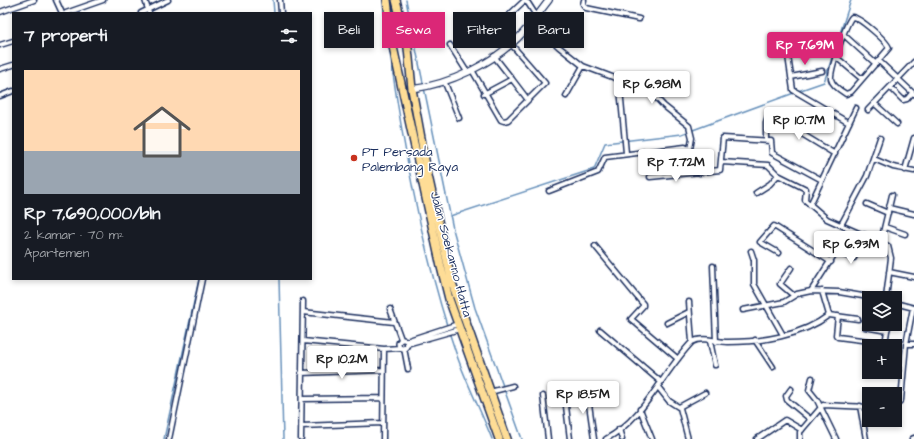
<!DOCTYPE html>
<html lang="id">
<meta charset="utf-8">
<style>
body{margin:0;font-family:"Architects Daughter",sans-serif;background:#242831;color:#f1f3f6;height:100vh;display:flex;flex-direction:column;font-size:15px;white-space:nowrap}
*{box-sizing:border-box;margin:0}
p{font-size:13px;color:#9ea1a6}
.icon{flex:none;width:22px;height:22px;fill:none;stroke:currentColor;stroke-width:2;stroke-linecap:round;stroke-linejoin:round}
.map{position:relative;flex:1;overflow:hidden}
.sheet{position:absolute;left:12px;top:12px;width:300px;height:268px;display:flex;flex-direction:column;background:#171b24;border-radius:0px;box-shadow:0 2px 6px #0003}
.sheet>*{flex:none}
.top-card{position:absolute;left:324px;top:12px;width:380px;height:36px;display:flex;gap:8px}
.fabs{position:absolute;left:862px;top:291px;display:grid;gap:8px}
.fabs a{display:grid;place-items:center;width:40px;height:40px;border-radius:0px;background:#171b24;box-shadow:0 2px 6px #0003;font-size:20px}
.price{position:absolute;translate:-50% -34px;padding:0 9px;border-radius:4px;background:#fff;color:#222;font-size:13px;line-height:26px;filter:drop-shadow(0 1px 2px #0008)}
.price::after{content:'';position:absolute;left:50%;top:24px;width:12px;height:9px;margin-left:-6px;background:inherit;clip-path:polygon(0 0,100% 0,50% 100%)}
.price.selected{background:#db2777;color:#fff}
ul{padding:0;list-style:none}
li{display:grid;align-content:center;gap:8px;height:212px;padding:0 12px}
li span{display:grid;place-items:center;height:124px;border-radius:0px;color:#555}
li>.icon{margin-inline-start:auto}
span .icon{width:72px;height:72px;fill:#fffc;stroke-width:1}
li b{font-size:17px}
h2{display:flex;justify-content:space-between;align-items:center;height:48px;padding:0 12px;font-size:17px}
.tag{padding:0 14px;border-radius:0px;background:#171b24;box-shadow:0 2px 6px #0003;font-size:14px;line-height:36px}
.tag.selected{background:#db2777;color:#fff}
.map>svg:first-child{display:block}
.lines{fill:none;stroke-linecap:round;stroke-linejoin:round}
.stream{stroke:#6791bb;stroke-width:1.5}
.street-casing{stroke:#1b2f5e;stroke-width:7}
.secondary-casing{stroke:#1b2f5e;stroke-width:8}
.highway-casing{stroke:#1b2f5e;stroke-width:10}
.street{stroke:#fff;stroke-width:4}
.secondary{stroke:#fff;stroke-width:5.5}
.highway{stroke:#fedd96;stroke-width:7}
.poi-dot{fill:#c8321e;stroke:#fff;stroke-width:1.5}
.labels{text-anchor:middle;stroke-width:3;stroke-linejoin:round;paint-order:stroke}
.poi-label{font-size:13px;fill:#1b2f5e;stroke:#fff;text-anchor:start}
.street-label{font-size:13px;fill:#1b2f5e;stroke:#fff}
</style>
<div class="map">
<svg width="914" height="439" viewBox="0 0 914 439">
<rect width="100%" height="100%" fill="#fff"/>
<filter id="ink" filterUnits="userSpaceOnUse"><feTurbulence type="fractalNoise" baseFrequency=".025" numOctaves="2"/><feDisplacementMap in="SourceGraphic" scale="8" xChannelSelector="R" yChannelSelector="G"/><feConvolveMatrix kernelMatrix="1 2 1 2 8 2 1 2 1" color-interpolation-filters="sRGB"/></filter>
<g filter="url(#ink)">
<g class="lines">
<!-- stream -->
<path class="stream" d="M273 0 274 13
M383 0 385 10
M406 0 453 229 475 308 522 439
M389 46C403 148 423 258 457 356 467 384 481 411 492 439
M798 91 824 82 851 0
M450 216 594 169 605 143 682 134 794 93
M279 279 283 439
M164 439 199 279"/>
<!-- street casing -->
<g class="street-casing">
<path id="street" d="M56 0 62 13
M145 0 149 13
M280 0 281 13
M584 0 583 4 586 8 639 19
M0 12 34 0
M66 13 103 0
M141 13 168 0
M852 17C859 17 887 41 889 48L851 92 846 94C841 91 832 85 831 79 830 70 846 23 852 17Z
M533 22 559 47 583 66 615 78 639 83 647 88 664 106 689 126 692 138 690 149
M492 31 524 1 528 3 537 17
M844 35 876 64
M0 45 13 41
M450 45 467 72
M788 56 793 90 849 123
M836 57 862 79
M879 61 914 94
M0 69 13 65
M472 70 501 120 504 121 508 120 545 83 511 44
M791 77 822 71
M619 78 626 153
M512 79 528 100
M445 83 459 118
M890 87 903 100 907 99 912 93
M484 94 512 79 494 56
M0 96 13 91
M566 96 583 66
M874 103 897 124
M868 110 914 62
M766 140V123L769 114 835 154
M874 159 893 167 914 171
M722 162 768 165 778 175 806 189 805 200 827 219 888 246 891 258 886 298
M905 170 914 138
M650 177 720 170 723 138 771 141 772 153 822 180
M549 191 598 172 605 157 685 147C695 151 697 163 700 173
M756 193 770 184 778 175
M867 204 888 213
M810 205 856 108
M889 208 914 214
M841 225 867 176 880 138
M885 227 905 234
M881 241 892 195
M595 246 643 304V306L631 319 678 359
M751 251 754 260V284L783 335
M779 253 760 242 774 226 831 262
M837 253 854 258 865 235
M713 266 716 342
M791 268 780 284 793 295
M889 272 914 277
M811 291 850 230
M689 302 692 342
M895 303 914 308
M390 309 401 339
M743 310 784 302 797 294 811 291 839 292 874 298
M303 312 394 322
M829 315 858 319
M838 316 836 335 838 337 885 343
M667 323 689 312
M865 327 887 331 889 324
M600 330 661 382
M398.5 344a4.5 4.5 0 1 1 9 0a4.5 4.5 0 1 1-9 0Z
M755 340 773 367
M303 341 384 349 400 348
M406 341 458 324
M710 341 715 365
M407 344 460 329
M885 344 887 331
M906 344H914
M404 348 408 369
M301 373 383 370
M812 378 809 390 817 400 836 439
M658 387 669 401 680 408 688 439
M791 389 786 396 787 400 810 419
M587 390 594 439
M490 392 513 386
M543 396 548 439
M565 398 570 439
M302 399 383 398
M860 406 866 439
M895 406 901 400 906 344 913 308
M679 407 705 393
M640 409 652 439
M301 426 383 423
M619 429 622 439
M169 439 202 279
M301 439 303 301
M383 439 384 349
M606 439C644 419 663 372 692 342 703 336 716 342 728 342 761 342 802 336 829 315L822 291
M757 439 785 420 802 430
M800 439V432L823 405 869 407
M912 439 914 438"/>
</g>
<!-- secondary casing -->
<g class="secondary-casing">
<path id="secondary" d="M412 89C450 84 490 65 518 38 530 26 539 13 549 0"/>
</g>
<!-- highway casing -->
<g class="highway-casing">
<path id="highway" d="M387 0 392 42 441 267 449 299 499 439
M396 0 408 48 412 89 427 171 452 283 507 439"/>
</g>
<!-- street -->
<use href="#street" class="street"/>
<!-- secondary -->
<use href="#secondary" class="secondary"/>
<!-- highway -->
<use href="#highway" class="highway"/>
</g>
</g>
<!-- markers -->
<circle class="poi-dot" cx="354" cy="158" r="4"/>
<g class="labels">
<!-- poi labels -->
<g class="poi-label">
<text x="362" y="156">PT Persada<tspan x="362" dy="15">Palembang Raya</tspan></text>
</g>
<!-- street labels -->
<g class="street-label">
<text transform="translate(452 254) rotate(75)" y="5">Jalan Soekarno Hatta</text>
</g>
</g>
</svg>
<div class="fabs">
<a><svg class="icon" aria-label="layers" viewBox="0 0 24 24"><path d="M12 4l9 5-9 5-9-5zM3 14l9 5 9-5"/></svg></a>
<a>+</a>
<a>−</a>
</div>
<b class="price selected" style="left:805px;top:66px">Rp 7.69M</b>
<b class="price" style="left:652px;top:105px">Rp 6.98M</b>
<b class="price" style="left:799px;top:141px">Rp 10.7M</b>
<b class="price" style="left:676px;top:183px">Rp 7.72M</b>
<b class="price" style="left:851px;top:265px">Rp 6.93M</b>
<b class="price" style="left:342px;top:380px">Rp 10.2M</b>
<b class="price" style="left:583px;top:415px">Rp 18.5M</b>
<div class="top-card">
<a class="tag">Beli</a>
<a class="tag selected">Sewa</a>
<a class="tag">Filter</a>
<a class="tag">Baru</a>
</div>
<section class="sheet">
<h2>7 properti<svg class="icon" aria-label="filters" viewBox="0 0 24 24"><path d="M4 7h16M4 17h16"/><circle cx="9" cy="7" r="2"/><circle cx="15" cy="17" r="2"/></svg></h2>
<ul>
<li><span style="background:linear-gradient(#ffd9b3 65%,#9aa5b1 0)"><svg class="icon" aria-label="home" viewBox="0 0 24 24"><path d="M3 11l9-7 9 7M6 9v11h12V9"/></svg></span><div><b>Rp 7,690,000/bln</b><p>2 kamar · 70 m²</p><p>Apartemen</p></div></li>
</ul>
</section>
</div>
